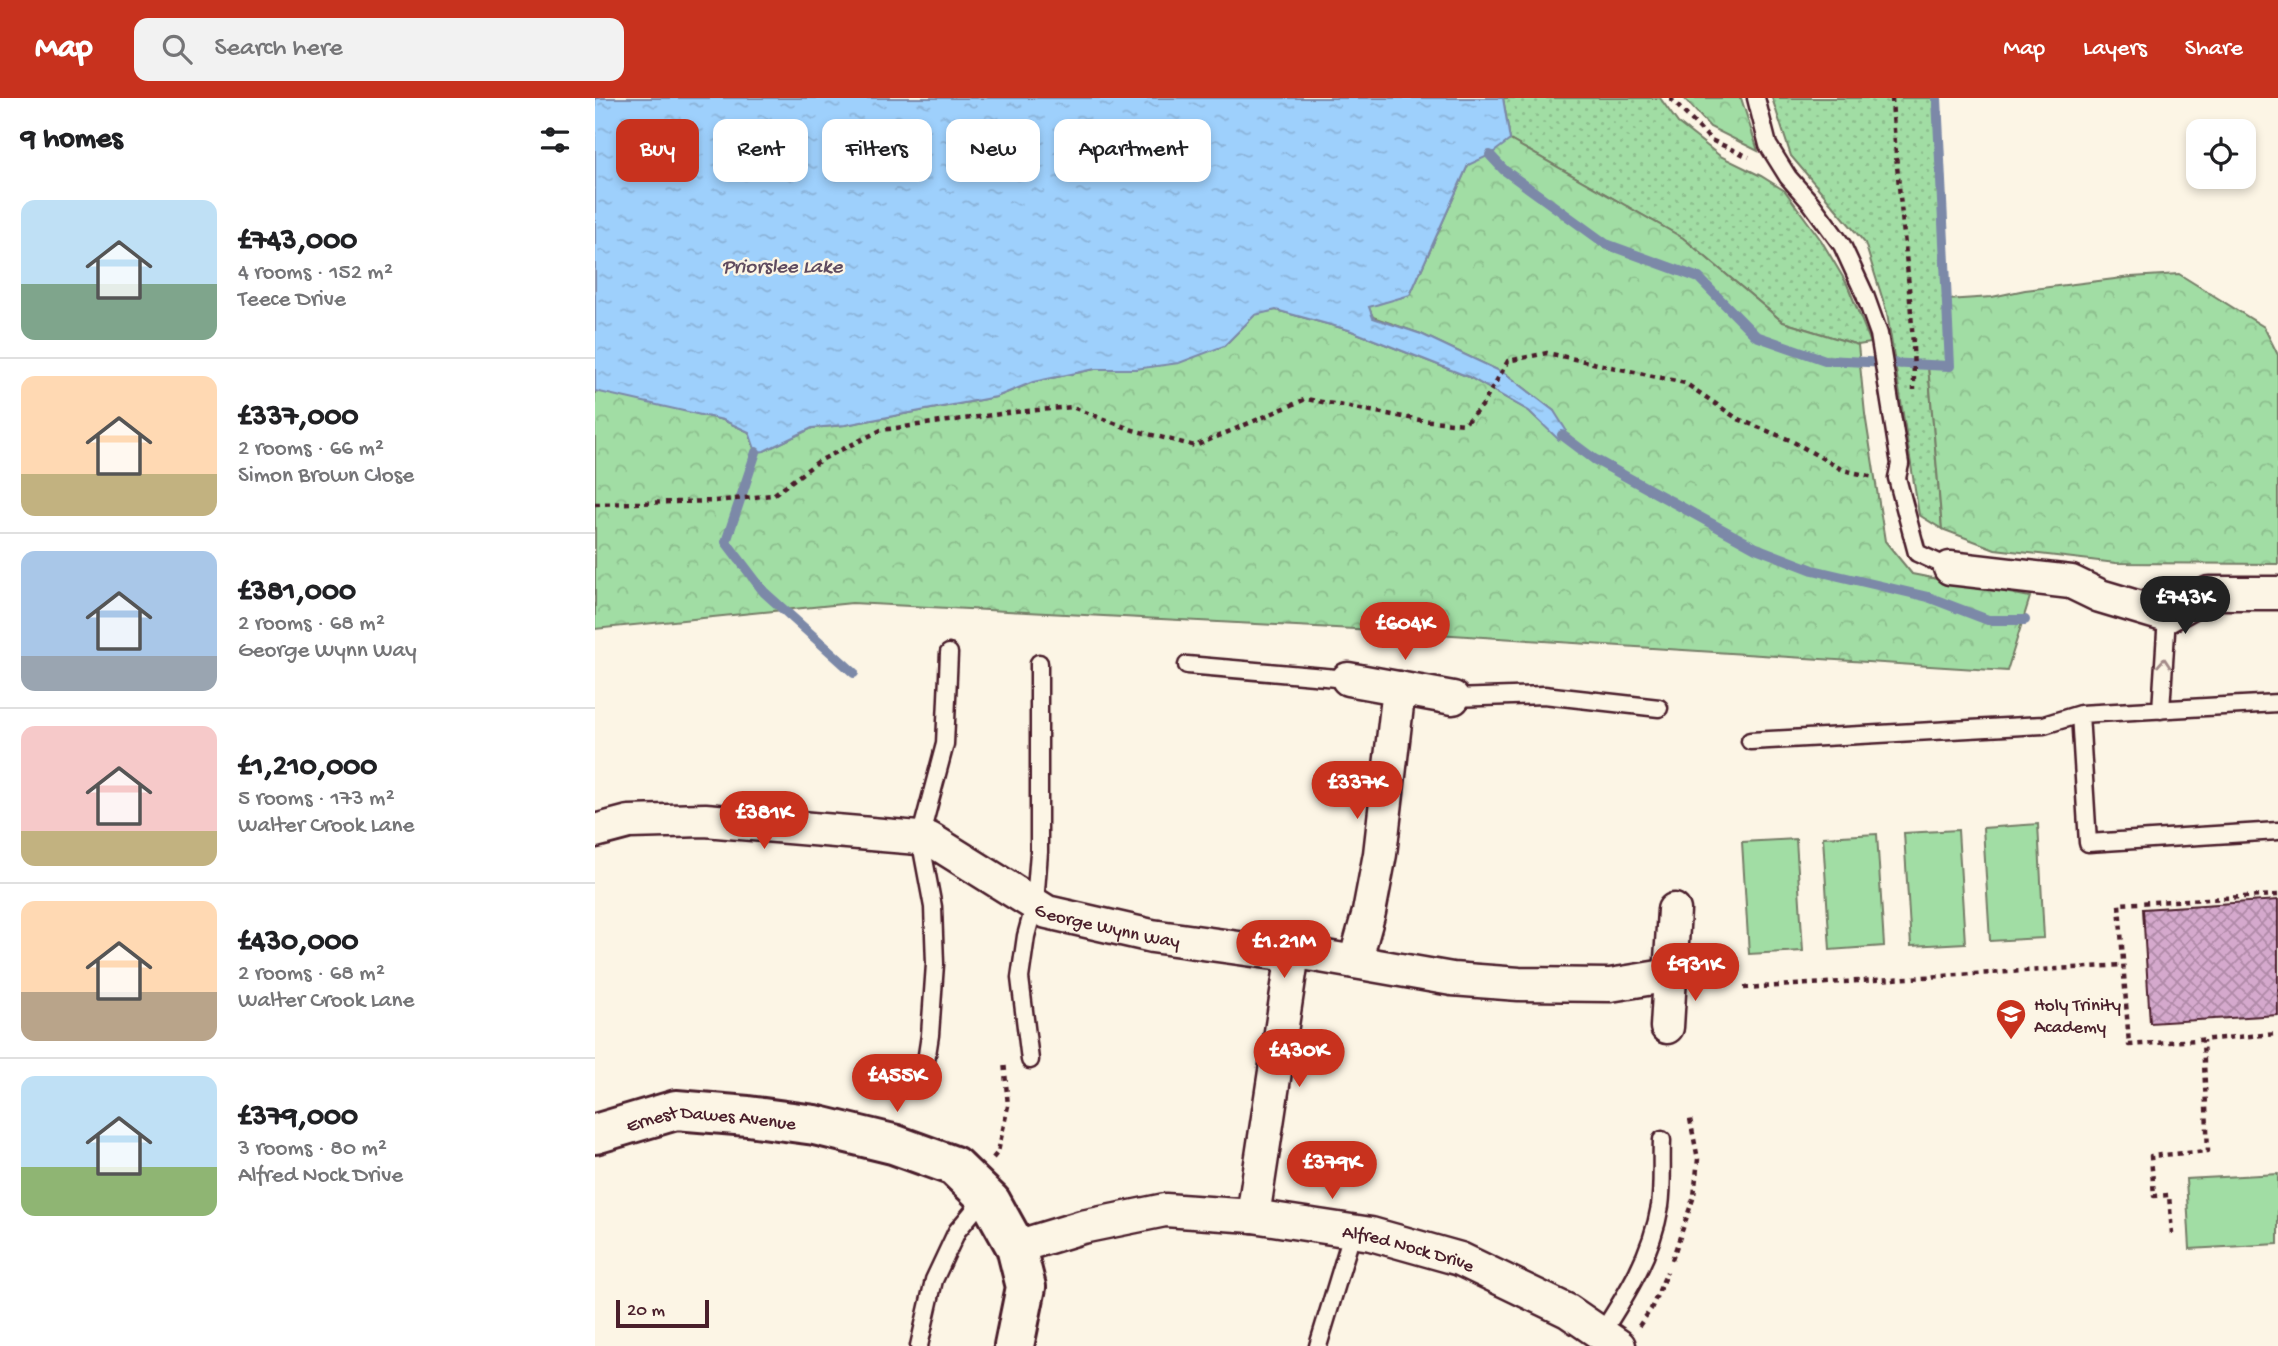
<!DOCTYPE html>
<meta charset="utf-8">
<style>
body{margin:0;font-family:"Gochi Hand",sans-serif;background:#f2f2f2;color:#202124;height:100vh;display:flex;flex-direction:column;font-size:26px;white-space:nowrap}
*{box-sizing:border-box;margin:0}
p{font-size:23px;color:#757577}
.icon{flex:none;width:38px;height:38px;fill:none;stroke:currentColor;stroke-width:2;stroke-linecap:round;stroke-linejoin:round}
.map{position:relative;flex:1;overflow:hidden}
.details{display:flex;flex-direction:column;background:#fff;width:595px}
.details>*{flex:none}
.top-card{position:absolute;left:21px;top:21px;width:665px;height:63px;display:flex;gap:14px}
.tools{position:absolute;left:1591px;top:21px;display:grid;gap:14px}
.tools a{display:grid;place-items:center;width:70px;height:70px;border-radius:14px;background:#fff;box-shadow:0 4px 10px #0003;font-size:35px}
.scale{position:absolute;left:21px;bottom:18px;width:93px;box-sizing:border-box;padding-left:7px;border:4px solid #4a1f2b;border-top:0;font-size:19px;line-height:24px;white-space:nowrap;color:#4a1f2b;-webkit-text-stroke:5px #fcf5e5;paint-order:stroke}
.price{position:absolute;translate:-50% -60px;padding:0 16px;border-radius:24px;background:#c8321e;color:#fff;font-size:23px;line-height:46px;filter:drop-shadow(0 2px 4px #0008)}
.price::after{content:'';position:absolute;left:50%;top:42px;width:21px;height:16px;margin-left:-10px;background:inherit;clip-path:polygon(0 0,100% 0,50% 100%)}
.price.on{background:#222;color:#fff}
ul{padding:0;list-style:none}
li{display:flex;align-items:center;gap:21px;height:175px;padding:0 21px}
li+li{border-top:2px solid #e0e0e0}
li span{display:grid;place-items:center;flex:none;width:196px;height:140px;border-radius:14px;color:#555}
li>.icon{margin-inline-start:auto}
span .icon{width:84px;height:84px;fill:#fffc;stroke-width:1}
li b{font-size:30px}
h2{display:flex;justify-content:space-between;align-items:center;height:84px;padding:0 21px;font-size:30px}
.chip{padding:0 24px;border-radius:14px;background:#fff;box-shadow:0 4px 10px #0003;font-size:24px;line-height:63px}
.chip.on{background:#c8321e;color:#fff}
header{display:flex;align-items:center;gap:42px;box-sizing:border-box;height:98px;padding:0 35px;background:#c8321e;color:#fff}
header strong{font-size:33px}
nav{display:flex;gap:38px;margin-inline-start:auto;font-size:24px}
.search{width:490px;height:63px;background:#f2f2f2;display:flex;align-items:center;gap:18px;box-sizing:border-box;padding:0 24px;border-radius:14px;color:#757577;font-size:26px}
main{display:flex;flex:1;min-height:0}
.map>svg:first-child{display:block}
.green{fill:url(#green-dots);stroke:#767e68;stroke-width:2}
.forest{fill:url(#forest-crowns);stroke:#767e68;stroke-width:2}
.pitch{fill:#a1dda4;stroke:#767e68;stroke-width:2}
.water{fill:url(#water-ripples);stroke:#7c89a8;stroke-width:2}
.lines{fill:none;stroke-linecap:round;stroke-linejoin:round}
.stream{stroke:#7c89a8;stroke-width:10}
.building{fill:url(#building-cross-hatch);stroke:#4a1f2b;stroke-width:2}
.lane-casing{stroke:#4a1f2b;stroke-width:21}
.street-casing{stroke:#4a1f2b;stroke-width:37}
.secondary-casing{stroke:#4a1f2b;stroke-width:44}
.path{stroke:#4a1f2b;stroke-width:4.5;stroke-dasharray:5 5;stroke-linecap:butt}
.lane{stroke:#fcf5e5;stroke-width:16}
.street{stroke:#fcf5e5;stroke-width:32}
.secondary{stroke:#fcf5e5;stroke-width:38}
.oneway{stroke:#a38a88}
.labels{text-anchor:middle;stroke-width:5;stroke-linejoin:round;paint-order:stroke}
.street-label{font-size:19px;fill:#4a1f2b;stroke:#fcf5e5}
.poi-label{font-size:19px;fill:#4a1f2b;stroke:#fcf5e5;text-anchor:start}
.water-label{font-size:21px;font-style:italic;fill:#5f4b5f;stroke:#fcf5e5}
</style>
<header>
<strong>Map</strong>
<div class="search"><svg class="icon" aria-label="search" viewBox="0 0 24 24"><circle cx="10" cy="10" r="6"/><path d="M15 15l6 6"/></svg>Search here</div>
<nav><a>Map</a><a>Layers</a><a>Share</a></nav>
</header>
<main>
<section class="details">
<h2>9 homes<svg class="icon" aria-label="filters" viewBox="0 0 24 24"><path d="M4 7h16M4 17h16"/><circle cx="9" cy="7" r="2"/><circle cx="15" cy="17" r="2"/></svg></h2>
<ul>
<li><span style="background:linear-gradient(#bfe0f5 60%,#7fa58c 0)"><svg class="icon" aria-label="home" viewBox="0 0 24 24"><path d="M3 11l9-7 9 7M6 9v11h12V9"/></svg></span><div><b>£743,000</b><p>4 rooms · 152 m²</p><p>Teece Drive</p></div></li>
<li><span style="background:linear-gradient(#ffd9b3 70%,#c2b280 0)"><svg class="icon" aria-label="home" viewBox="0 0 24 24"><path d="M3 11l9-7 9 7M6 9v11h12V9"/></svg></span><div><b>£337,000</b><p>2 rooms · 66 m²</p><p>Simon Brown Close</p></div></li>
<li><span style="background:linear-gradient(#a9c7e8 75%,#9aa5b1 0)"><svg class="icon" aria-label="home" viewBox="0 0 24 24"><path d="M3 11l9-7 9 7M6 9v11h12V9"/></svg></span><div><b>£381,000</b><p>2 rooms · 68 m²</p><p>George Wynn Way</p></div></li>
<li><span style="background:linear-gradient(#f6c9c9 75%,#c2b280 0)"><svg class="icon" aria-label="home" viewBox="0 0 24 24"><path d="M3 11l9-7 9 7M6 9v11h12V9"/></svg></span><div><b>£1,210,000</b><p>5 rooms · 173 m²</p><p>Walter Crook Lane</p></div></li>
<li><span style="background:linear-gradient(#ffd9b3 65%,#b9a48a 0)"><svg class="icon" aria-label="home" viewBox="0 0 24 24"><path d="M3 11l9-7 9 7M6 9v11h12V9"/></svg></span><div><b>£430,000</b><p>2 rooms · 68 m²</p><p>Walter Crook Lane</p></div></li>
<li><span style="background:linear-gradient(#bfe0f5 65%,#8fb573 0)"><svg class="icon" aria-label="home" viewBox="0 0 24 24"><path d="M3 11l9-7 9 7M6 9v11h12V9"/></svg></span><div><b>£379,000</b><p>3 rooms · 80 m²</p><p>Alfred Nock Drive</p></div></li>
</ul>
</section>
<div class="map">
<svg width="1683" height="1248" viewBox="0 0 1683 1248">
<defs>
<pattern id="green-dots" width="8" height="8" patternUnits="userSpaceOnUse" patternTransform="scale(1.75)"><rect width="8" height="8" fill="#a1dda4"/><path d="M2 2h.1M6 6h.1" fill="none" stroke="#8cbd8d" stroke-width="1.8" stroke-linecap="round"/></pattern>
<pattern id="forest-crowns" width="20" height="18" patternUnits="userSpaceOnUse" patternTransform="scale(1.75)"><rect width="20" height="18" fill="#a1dda4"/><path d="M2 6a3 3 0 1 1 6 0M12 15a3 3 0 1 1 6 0" fill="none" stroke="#8cbd8d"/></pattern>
<pattern id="water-ripples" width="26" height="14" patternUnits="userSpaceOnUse" patternTransform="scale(1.75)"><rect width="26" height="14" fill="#9ed0fc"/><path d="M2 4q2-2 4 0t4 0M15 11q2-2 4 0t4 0" fill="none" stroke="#8ab2d8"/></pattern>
<pattern id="building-cross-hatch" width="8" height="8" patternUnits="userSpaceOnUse" patternTransform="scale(1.75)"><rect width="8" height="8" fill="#d5a9cd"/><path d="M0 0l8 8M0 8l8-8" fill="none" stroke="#af89a7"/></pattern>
</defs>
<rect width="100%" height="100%" fill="#fcf5e5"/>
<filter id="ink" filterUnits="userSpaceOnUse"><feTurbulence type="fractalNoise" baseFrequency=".0143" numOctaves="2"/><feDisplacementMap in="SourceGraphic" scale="14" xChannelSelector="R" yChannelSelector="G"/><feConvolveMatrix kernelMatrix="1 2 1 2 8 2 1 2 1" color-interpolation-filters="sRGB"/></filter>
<g filter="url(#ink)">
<!-- green -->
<path class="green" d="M908 0H1065L1083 25 1125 58 1166 78 1190 93 1226 142 1252 186 1276 245 1263 247 1188 224 1088 140 915 42Z
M1177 0H1342L1355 268 1333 267 1347 431 1324 417 1292 215 1270 145 1196 58Z"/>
<!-- forest -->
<path class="forest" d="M1089 0H1146L1163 53 1115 29Z
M915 42 1088 140 1188 224 1263 247 1270 316 1290 443 1317 476 1435 499 1412 573 779 532 257 505 0 531V291L128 322 154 334 160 354 169 353 217 330 250 327 401 299 438 284 500 271H540L629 248 660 216 681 212 754 232 874 279 934 313 964 341 959 313 911 276 826 236 778 219 773 208 815 197 873 67Z
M1584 176 1669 229 1683 257V466L1521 465 1400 451 1347 431 1333 267H1355L1352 202 1397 199 1430 192 1536 179Z"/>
<!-- pitch -->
<path class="pitch" d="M1443 726 1449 840 1395 843 1388 730Z
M1363 732 1370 845 1316 848 1309 735Z
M1282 736 1289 848 1235 852 1228 739Z
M1201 741 1208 853 1154 856 1147 744Z
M1683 1076V1146L1595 1151 1591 1081Z"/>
<!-- water -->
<path class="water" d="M0 0H908L915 42 895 57 873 67 815 197 774 209 778 220 826 236 911 276 959 313 971 332 964 342 934 313 874 279 754 232 681 212 660 217 629 248 584 265 540 271H500L438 284 401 299 250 327 217 330 169 353 161 354 154 334 128 322 0 293Z"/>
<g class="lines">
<!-- stream -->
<path class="stream" d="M895 57 909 72 1011 146 1104 180 1161 238 1230 262 1355 268 1342 0
M967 337 999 361 1161 450 1218 472 1333 499 1393 522H1430
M161 354 131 444 169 494 259 575"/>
</g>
<!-- building -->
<path class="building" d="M1683 802V917L1555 925 1548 811Z"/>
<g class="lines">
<!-- lane casing -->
<g class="lane-casing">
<path id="lane" d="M1161 0 1173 47 1193 79 1216 105 1247 147 1270 197 1284 236 1305 366 1302 380 1322 455 1355 470
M592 567 753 581
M858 600 949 597 1064 610
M1683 605 1485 616 1493 745 1683 733
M1566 612 1572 518
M1155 643 1449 627 1485 616
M435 962 425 880 431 838 440 805 444 754V565
M328 983 335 937 340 866 338 809 325 740 350 646 354 555
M1006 1236C1032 1196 1057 1156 1065 1108 1068 1087 1066 1064 1067 1042
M324 1248 339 1182 362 1133 390 1099
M723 1248 758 1133"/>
</g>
<!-- street casing -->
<g class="street-casing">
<g id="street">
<path d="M1355 470 1476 484 1505 498 1572 518 1614 495H1683"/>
<path d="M753 581 858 600"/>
<path id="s1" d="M0 733 34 724 110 722 335 741 452 814 557 838 680 855 714 856 857 881 924 886 1015 887 1076 877"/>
<path d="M760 864 774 814 785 756 804 590"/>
<path d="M1072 929 1079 812"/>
<path d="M658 1118 698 855"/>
<path id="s2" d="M421 1149 487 1129 570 1112 658 1118 776 1136 865 1161 973 1213 1024 1248"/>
</g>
</g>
<!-- secondary casing -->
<g class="secondary-casing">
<g id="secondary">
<path id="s3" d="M0 1036 81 1012 153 1018 220 1027 298 1046 359 1068 396 1104 421 1149 431 1189 419 1248"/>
</g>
</g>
<!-- path -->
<path class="path" d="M1075 0 1116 42 1154 59
M1297 0C1302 98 1319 194 1319 292
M0 406 120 403 178 397 224 363 286 332 420 314 477 309 538 332 600 348 711 301 825 322 869 326 887 308 913 263 952 255 1090 285 1143 321 1195 342 1248 372 1279 379
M1683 797 1524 806 1534 947 1683 936
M1149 890 1528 867
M398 1060 403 1054 413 1008 409 963
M1577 1136 1574 1097 1559 1098 1556 1058 1613 1053 1608 942
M1077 1162 1099 1098 1103 1061 1095 1021
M1044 1228 1056 1211 1072 1174"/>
<!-- lane -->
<use href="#lane" class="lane"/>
<!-- street -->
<use href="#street" class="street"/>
<!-- secondary -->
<use href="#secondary" class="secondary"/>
</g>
<!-- one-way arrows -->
<defs><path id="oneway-chevron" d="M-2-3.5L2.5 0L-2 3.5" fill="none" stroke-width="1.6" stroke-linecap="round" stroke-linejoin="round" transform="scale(1.75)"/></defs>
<use class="oneway" href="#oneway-chevron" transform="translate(1569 565) rotate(-86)"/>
</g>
<!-- icons -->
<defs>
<g id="school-pin" transform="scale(1.575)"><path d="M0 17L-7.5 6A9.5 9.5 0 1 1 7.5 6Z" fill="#c8321e" stroke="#fcf5e5"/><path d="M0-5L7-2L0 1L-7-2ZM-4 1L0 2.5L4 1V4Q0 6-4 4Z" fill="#fff"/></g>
</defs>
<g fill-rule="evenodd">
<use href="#school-pin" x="1416" y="916"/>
</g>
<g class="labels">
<!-- street labels -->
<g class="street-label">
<text dy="7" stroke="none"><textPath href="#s1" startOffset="537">George Wynn Way</textPath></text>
<text dy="7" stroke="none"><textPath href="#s3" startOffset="119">Ernest Dawes Avenue</textPath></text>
<text dy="7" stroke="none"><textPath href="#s2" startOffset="401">Alfred Nock Drive</textPath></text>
</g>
<!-- poi labels -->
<g class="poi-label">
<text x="1439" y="912">Holy Trinity<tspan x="1439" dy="22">Academy</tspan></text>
</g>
<!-- water labels -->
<g class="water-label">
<text x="187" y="174">Priorslee Lake</text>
</g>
</g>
</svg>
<div class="tools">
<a><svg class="icon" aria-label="locate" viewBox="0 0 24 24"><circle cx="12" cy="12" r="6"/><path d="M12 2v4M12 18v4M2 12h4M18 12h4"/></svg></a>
</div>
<div class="scale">20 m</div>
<b class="price on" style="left:1590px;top:538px">£743K</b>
<b class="price" style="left:810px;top:564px">£604K</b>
<b class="price" style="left:762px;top:723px">£337K</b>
<b class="price" style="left:169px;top:753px">£381K</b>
<b class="price" style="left:689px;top:882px">£1.21M</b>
<b class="price" style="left:1100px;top:905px">£931K</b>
<b class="price" style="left:704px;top:991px">£430K</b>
<b class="price" style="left:302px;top:1016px">£455K</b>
<b class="price" style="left:737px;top:1103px">£379K</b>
<div class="top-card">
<a class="chip on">Buy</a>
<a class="chip">Rent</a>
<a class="chip">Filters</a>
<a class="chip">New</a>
<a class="chip">Apartment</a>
</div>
</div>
</main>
